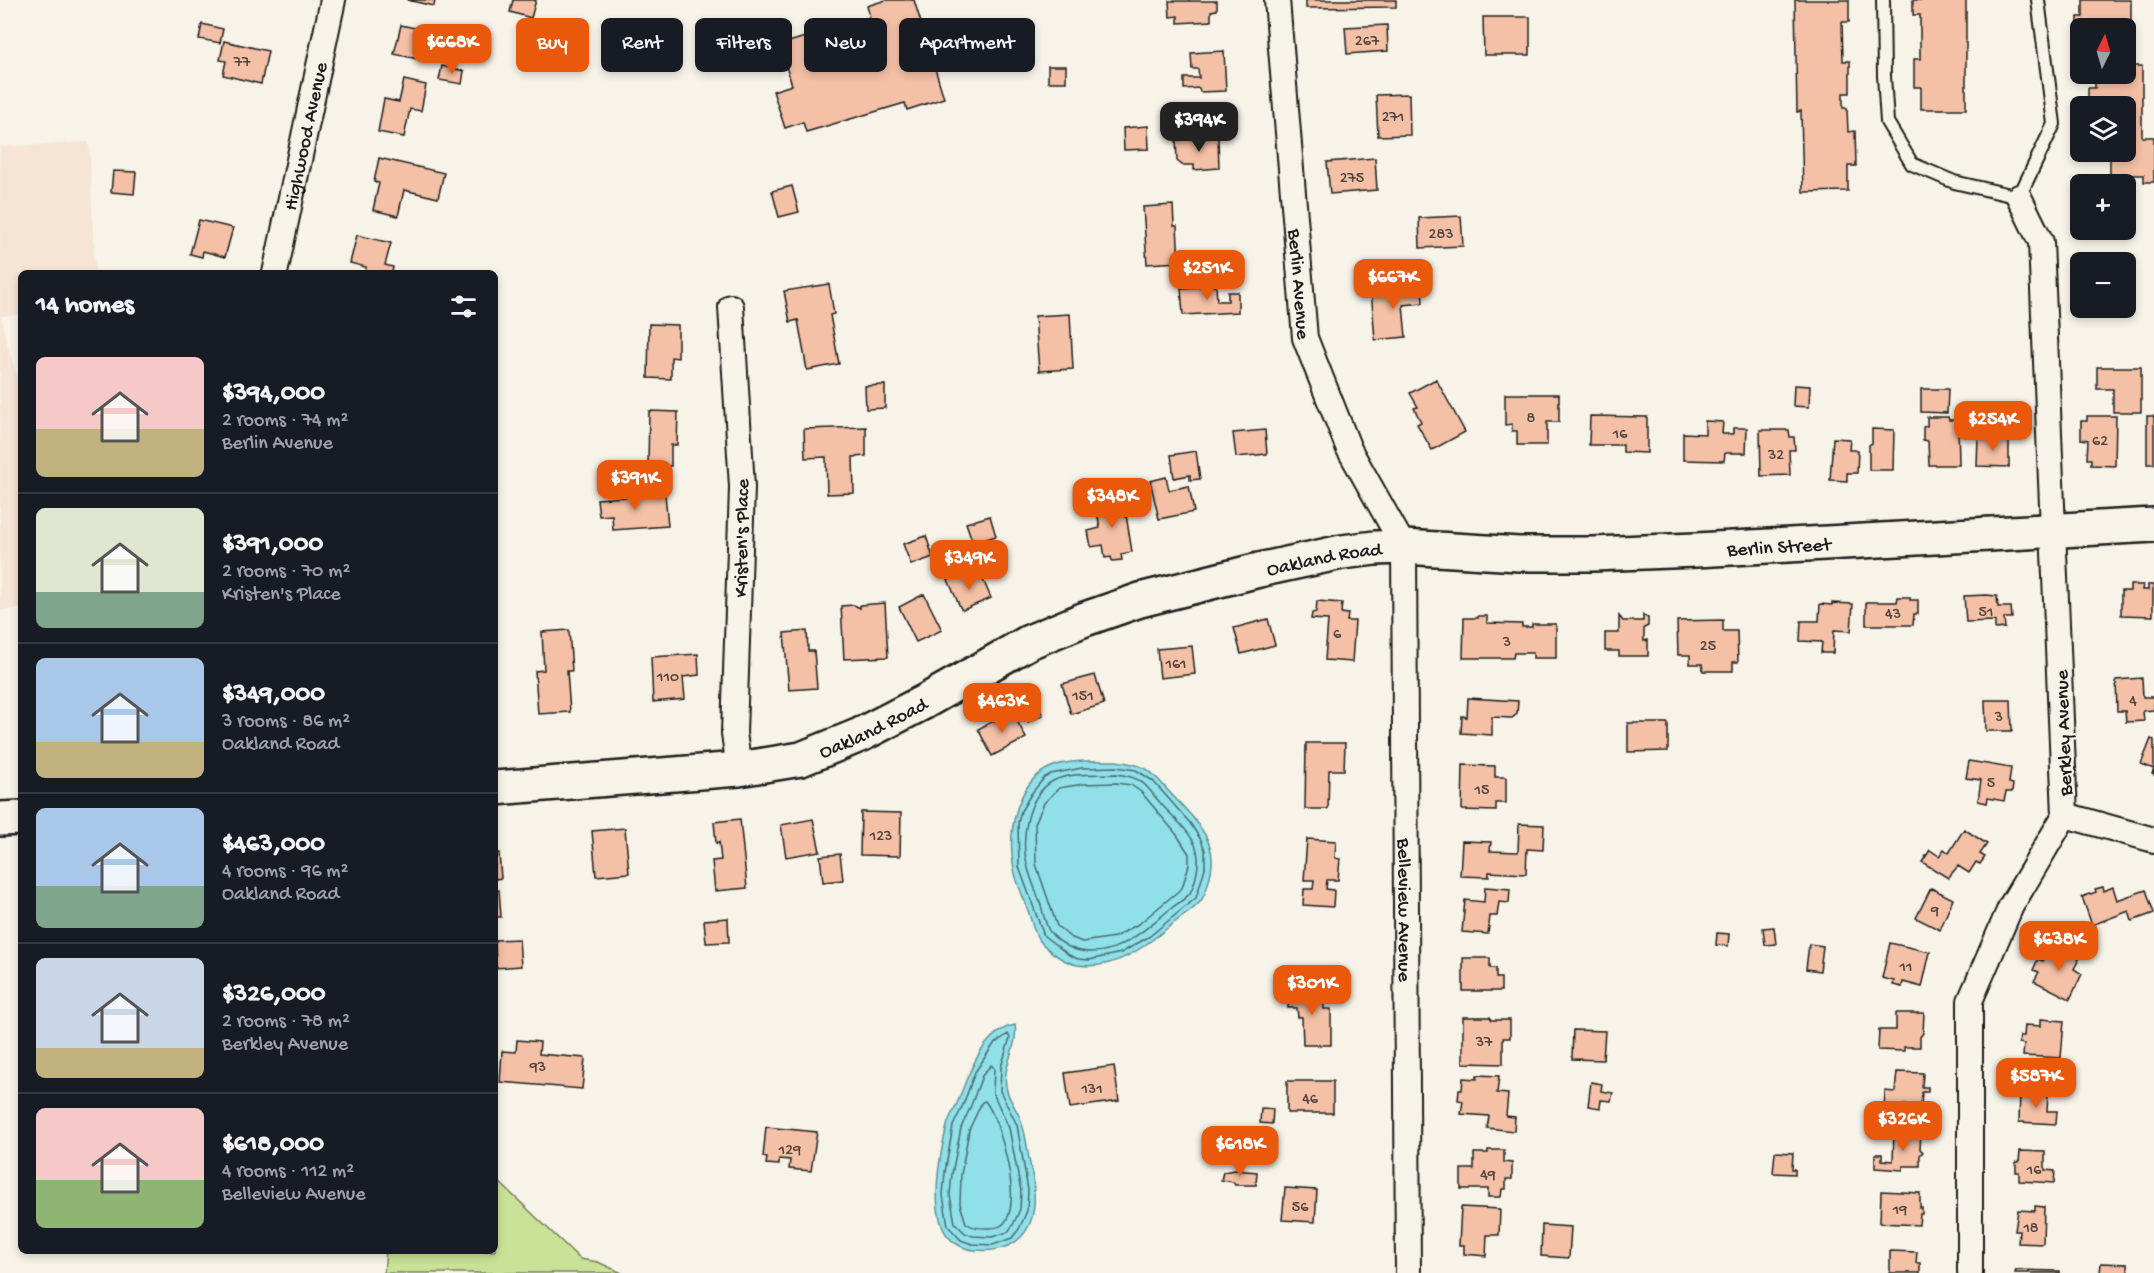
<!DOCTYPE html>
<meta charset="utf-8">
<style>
body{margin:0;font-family:"Gochi Hand",sans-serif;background:#20242c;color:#f1f3f6;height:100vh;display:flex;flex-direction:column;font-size:22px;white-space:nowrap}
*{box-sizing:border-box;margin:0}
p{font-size:20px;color:#9ea1a6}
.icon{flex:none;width:33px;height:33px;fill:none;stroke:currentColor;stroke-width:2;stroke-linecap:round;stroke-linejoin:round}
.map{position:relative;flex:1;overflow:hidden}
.sheet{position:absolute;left:18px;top:270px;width:480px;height:984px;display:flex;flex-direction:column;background:#171b24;border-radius:9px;box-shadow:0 3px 9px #0003}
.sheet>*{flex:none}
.top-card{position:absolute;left:516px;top:18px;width:570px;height:54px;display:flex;gap:12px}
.needle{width:39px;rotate:5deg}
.tools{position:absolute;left:2070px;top:18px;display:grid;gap:12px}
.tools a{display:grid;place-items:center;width:66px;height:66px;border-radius:9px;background:#171b24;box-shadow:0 3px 9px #0003;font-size:30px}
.price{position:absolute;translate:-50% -51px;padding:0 14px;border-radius:12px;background:#ea580c;color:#fff;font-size:20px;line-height:39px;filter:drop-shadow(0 2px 3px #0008)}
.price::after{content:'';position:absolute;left:50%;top:36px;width:18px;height:14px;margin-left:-9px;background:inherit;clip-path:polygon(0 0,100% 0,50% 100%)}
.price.on{background:#222;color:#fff}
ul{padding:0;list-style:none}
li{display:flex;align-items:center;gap:18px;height:150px;padding:0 18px}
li+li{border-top:2px solid #363941}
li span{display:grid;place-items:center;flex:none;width:168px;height:120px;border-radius:9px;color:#555}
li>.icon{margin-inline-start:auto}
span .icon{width:72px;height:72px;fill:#fffc;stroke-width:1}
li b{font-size:26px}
h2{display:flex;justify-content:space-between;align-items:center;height:72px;padding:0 18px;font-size:26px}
.pill{padding:0 21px;border-radius:9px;background:#171b24;box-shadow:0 3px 9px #0003;font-size:21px;line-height:54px}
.pill.on{background:#ea580c;color:#fff}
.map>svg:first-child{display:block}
.built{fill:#f6e4d4}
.green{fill:#cae297;stroke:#737f5a;stroke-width:1.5}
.water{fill:#8fe0e9;stroke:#619297;stroke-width:1.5}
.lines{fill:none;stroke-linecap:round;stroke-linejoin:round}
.shore{stroke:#4a6a6e;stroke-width:1.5}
.building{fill:#f4c0a6;stroke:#1c1c1c;stroke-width:1.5}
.lane-casing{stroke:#1c1c1c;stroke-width:16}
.street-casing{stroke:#1c1c1c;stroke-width:28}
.secondary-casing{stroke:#1c1c1c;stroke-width:38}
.lane{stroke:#f7f3e8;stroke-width:12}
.street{stroke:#f7f3e8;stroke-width:24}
.secondary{stroke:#f7f3e8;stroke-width:33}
.labels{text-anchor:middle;stroke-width:4.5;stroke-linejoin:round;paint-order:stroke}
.number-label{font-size:16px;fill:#52453e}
.street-label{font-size:20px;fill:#1c1c1c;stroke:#f7f3e8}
</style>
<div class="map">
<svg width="2154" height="1273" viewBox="0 0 2154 1273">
<rect width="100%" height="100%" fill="#f7f3e8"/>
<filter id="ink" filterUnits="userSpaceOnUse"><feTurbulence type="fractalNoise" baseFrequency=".0167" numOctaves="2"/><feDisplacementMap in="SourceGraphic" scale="12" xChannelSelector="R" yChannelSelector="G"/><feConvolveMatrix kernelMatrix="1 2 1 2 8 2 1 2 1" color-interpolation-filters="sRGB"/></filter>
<g filter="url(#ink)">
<!-- built -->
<path class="built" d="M89 142 95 273H21V315L1 316 7 345 21 388V609L0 610V147Z"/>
<!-- green -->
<path class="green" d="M495 1178 580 1259 598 1262 622 1273H384L386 1251H495Z"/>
<!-- water -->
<path class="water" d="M1116 761C1155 766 1150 773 1175 798 1190 814 1212 835 1212 859 1213 868 1206 896 1200 902 1193 910 1183 916 1175 922 1148 944 1117 971 1078 965 1065 963 1048 951 1040 941 1033 934 1031 917 1027 908 1023 895 1016 882 1014 869 1007 835 1015 784 1049 768 1068 759 1095 761 1116 761Z
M1015 1025C1019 1047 1000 1068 1007 1091 1010 1102 1019 1112 1022 1124 1026 1135 1027 1148 1029 1159 1031 1169 1034 1180 1034 1191 1037 1231 1016 1254 975 1250 962 1249 948 1241 943 1228 931 1200 940 1154 947 1126 949 1117 955 1109 958 1101 969 1073 983 1031 1015 1025Z"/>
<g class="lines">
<!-- shore -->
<path class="shore" d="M1116 767 1136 770 1153 781 1190 823 1201 840 1205 850V868L1196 898 1150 936 1121 953 1089 960 1078 959 1069 955 1044 936 1019 867 1018 823 1021 811 1031 794 1044 778 1051 774 1082 768Z
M1116 774C1146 778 1144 785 1163 806 1176 820 1197 837 1198 857 1199 867 1195 884 1190 893 1186 899 1175 905 1169 910 1144 930 1116 958 1081 951 1071 950 1056 940 1050 932 1045 925 1043 911 1040 902 1036 891 1031 880 1028 868 1020 841 1026 796 1053 781 1070 772 1097 775 1116 774Z
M1116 783 1131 785 1141 792 1177 835 1189 854V865L1182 888 1140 923 1115 937 1082 942 1070 937 1057 926 1036 864 1035 824 1044 803 1059 788 1083 784Z
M1008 1034 1010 1038 1001 1067 1000 1091 1017 1125 1028 1190 1027 1211 1019 1229 1012 1238 993 1245 972 1244 961 1240 948 1226 943 1195 945 1172 953 1126 963 1105 975 1072 994 1044Z
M991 1065 994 1068 993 1093 1009 1128 1021 1191 1020 1209 1013 1225 1008 1232 992 1237 973 1236 965 1233 955 1223 950 1195 952 1174 961 1128 970 1108 982 1076Z
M985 1101C1000 1119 1025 1208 1002 1225 998 1228 992 1228 988 1228 980 1228 972 1228 966 1223L960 1204 961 1175 969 1130 982 1102Z"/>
</g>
<!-- building -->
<path class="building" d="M407 0H435L434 6Z
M513 0H536L531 18 510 12Z
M886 0H914L944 98 907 110 905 103 806 132 803 122 785 128 773 91 792 85 779 45 870 17 867 6Z
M1306 0H1396V7L1306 8Z
M1795 0H1849V22H1842L1843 61H1850V93H1843V108H1847L1848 132 1855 131 1856 166H1848V191L1803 192 1801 111 1797 112Z
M1913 0H1966V109H1921V87H1914V59H1920V15H1913Z
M2083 0H2131V66H2142V137H2154V182H2144V175H2110V158L2103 152H2126V106H2088V88H2095V74H2126V28H2080V46H2078V17H2083Z
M1169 1H1217V10L1211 11V21L1178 23V16L1170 17Z
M1483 17H1530V55H1484Z
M202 24 223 29 220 43 199 39Z
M401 25 429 31 423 60 394 54Z
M1387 25 1388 51 1347 54 1345 27Z
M224 41 268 51 261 84 223 75 226 61 220 60Z
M1224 51 1226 91 1200 92 1199 88 1184 89V78H1199L1198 69H1192L1191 53Z
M442 66 464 71 462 84 439 80Z
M1048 66H1066V82H1048Z
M404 80 426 85 421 111 410 109 404 137 378 132 384 99 399 102Z
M1409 94 1410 135 1378 136 1376 95Z
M1148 126 1149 149 1124 150 1123 128Z
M1218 137 1219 168 1194 170V165H1182L1177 161 1176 140Z
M379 158 444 173 438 198 404 190 398 216 373 210 379 183 374 182Z
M1375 158 1377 190 1330 194 1327 162Z
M113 171 136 172 134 194 111 192Z
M792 186 799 212 779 217 772 191Z
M1173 205 1174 226H1177L1179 262 1147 264 1143 207Z
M1461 216 1463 246 1420 248 1419 218Z
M199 220 233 228 225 257 203 251 202 257 190 254Z
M357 235 391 243 385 265 393 267 392 273H365L366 267 350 263Z
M829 284 834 314 830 315 839 364 807 370 798 320 790 322 784 291Z
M1422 285 1423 303 1403 305 1406 337 1375 340 1371 289Z
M1216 286 1217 301H1228V292H1238V312L1183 315 1181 288Z
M1070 314 1073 369 1039 371 1035 316Z
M649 324 678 325V358L671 357V379L648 378Z
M2097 367H2141V412H2113V389H2097Z
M1436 379 1465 432 1432 450 1417 424 1421 422 1414 408 1418 407 1410 393Z
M885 385V408L866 409 865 386Z
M1794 385 1810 386 1809 407 1793 406Z
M1921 389H1948L1947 413 1921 412Z
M1505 394H1559V422H1547V445H1517V431H1512V424L1505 425Z
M649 411 678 412 677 445H671V466H648Z
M1590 416 1647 417V453L1623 452V445H1589Z
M2087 416H2116L2115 466 2091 465V459H2087L2088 440 2081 439V421H2087Z
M2147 416H2154V464H2147Z
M1927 417H1948L1949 420H1958L1959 465H1929L1928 441 1923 440V427L1927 426Z
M1705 421 1723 422 1722 434H1733V428H1747L1746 453H1725L1724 461 1683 460V433L1705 434Z
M866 427V456L853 457 854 493 827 494 826 457 805 458 804 429Z
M1872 429 1894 430 1893 470H1869V445L1872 443Z
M1265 430 1267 454 1236 457 1233 433Z
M1760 430H1789L1790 437H1794L1795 450H1789L1790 475 1761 476Z
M1978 436 2009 437V467L1977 466Z
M1833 438 1850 439 1849 450H1858L1857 473H1847V481L1830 480Z
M1196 451 1200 479 1190 480V475L1174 478 1171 455Z
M1166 477 1169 490 1189 486 1194 512 1159 519 1150 481Z
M665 494 668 526 613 530 612 515 599 516 597 499Z
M1123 496 1132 552 1121 554 1122 560 1112 561 1111 557 1105 558 1103 545 1091 547 1088 531 1100 528 1095 501Z
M990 516 996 536 973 543 966 523Z
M926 536 933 557 911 565 903 544Z
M966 572 970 580 981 575 991 598 963 610 961 609 948 580Z
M2130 585H2143L2142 590H2148V585H2153V616L2121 615V591H2130Z
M924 594 942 630 916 642 899 607Z
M1986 595 1997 596 1998 607H2011L2012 618H2004L2005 628 1995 629V621L1966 622 1964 596Z
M1898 597H1910V600H1918V614H1914L1913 625H1866V602H1897Z
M1317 601 1342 603 1341 613 1348 614 1347 621H1355L1352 662 1325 660 1328 620 1311 619 1312 613 1316 612Z
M885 603 888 657 844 659 841 606 854 605 860 608V605Z
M1832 603 1853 604 1851 631 1834 630 1833 653H1821L1822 642 1800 641 1801 621H1819L1820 604 1832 605Z
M1643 615 1648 618V626L1644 628V641L1648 640V656H1619V651H1605V633H1619V616L1623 621H1643Z
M1478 616H1487V623L1522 624V627H1532V624H1556V658H1533V653H1514L1513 658H1463L1464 618H1478Z
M1268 619 1275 645 1241 654 1234 628Z
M1723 620V631H1737L1738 662H1733V671H1703L1702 664H1690V655H1678L1677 621Z
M569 630 572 671H567L570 712 538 714 535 671 544 670 542 632Z
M807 631 808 651H814L817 688 789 690 784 633Z
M1192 646 1195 674 1160 678 1157 649Z
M698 654 699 675 683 677 685 699 653 702 651 657Z
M1095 675 1104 704 1071 714 1062 684Z
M2142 678 2143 697H2154V710L2143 711 2144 721 2126 722 2125 711H2117L2116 680Z
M1468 698 1518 701 1517 714 1512 718 1492 717V735L1461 733 1462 716 1467 717Z
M1985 700H2011L2012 731H1986Z
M1036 703 1043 715 1028 722 1022 710Z
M1012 711 1026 738 992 756 978 729Z
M1628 723H1668V751L1628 752Z
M2151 739 2154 740V775L2152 774 2154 769 2141 764Z
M1306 743H1345L1344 770H1329L1328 809H1305Z
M1969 761 2011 768 2009 783 2013 784 2012 792H2006L2004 801 1988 798 1987 803 1978 801 1981 780 1966 778Z
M1463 765 1495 766V777H1506V803H1496V811L1462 810Z
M861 812 901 813 900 856 860 855Z
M740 819 747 888 715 891 712 861 721 860 719 842 716 843 714 822Z
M813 819 820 851 786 857 781 825Z
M1519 824 1544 825 1543 850 1527 849 1526 874 1489 872V877L1460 876 1462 841 1491 842 1490 851 1518 852Z
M625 828 629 873 596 876 592 831Z
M1964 829 1987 844 1980 854 1985 857 1980 864 1976 862 1969 873 1958 866 1948 878 1922 862 1930 850 1939 856 1944 849 1949 853Z
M1307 839 1336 841 1335 858 1340 859 1338 880H1327L1326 889 1334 890 1333 907 1303 905 1304 889H1313L1314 880H1304Z
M495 853H499L501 878 495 879Z
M840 854 843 880 823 882 820 856Z
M1485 887 1510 889 1509 903 1499 902 1497 916H1490L1488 934 1462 932 1465 900 1484 902Z
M2103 887 2104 891 2113 887 2117 900 2146 890 2154 913 2132 921 2129 911 2092 925 2082 897 2096 892 2095 889Z
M1931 888 1953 899 1940 930 1916 918Z
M499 890 501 917H495V891Z
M728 918 729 942 706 943 704 920Z
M1774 927 1776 944 1765 945 1763 928Z
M1717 933 1729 934 1728 946 1716 945Z
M519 939 521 966 496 968 495 940Z
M1890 943 1930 952 1922 987 1903 982 1902 987 1893 985 1894 981 1882 978Z
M1809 944 1823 946 1820 971 1806 969Z
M2063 946 2081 955 2074 969 2082 974 2070 999 2034 981 2039 972 2033 970 2038 959 2043 961 2047 952 2057 957Z
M1463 958H1490V968H1496V978H1501V991H1463Z
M1324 990V1009H1331V1045H1303L1302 1017H1298L1297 1008H1288V991Z
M1896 1013H1924L1923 1033 1920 1037V1047H1904V1051L1878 1050 1879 1030H1896Z
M1463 1017H1490L1492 1020H1510V1038H1503V1064L1463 1063Z
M2041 1019 2064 1021 2061 1058 2023 1056 2024 1044 2019 1043 2020 1036H2024L2025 1025 2041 1026Z
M1573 1030 1605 1031 1603 1060 1572 1059Z
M517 1040 540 1042 539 1054 585 1058 582 1089 500 1082 502 1051 516 1052Z
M1114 1066 1119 1101 1070 1108 1065 1073Z
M1897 1072 1923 1073 1922 1087H1928V1092H1922L1921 1106 1904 1105V1112L1884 1111 1885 1091 1895 1092Z
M1477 1075 1499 1076 1497 1093 1508 1094 1506 1116 1515 1117 1514 1131 1487 1128 1489 1116 1461 1114 1463 1101 1458 1100 1459 1090H1462L1463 1078 1477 1079Z
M1287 1081H1333V1113H1287Z
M1591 1082 1602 1084 1601 1091 1613 1093 1611 1101 1601 1100 1600 1108 1588 1106Z
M2020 1091 2048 1093 2047 1111H2057L2056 1124 2019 1122Z
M1261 1108 1273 1109 1272 1124 1260 1123Z
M766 1127 817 1132 811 1171 789 1169 790 1160 779 1159V1165L766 1164 767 1158 763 1157Z
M1894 1132 1921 1133 1920 1149 1923 1152 1920 1155V1166H1903V1170L1875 1168V1154H1882V1160L1893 1161Z
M1488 1150H1504V1162L1512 1163V1179H1506V1189H1502L1501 1197H1488V1189H1461V1169H1474V1153H1488Z
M2020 1151 2045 1152V1170L2055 1171 2054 1183 2019 1181V1172H2016V1162H2019Z
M1775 1152 1793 1153 1792 1169H1795V1174L1773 1173Z
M1235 1170 1257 1172 1256 1185H1235L1233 1182 1221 1180 1223 1172Z
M1285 1188 1317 1190 1315 1222 1282 1220Z
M1881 1191 1920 1193V1208H1922V1214H1920L1919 1225 1880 1223Z
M2035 1206 2044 1207 2043 1244 2018 1243 2019 1231H2015L2018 1210 2035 1211Z
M1461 1207 1500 1209 1499 1235H1487L1486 1256 1464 1254V1245H1459Z
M1542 1225 1571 1227 1569 1258 1541 1256Z
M1890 1251 1917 1252 1916 1263H1920V1273H1890Z
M2101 1263 2128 1264V1273H2100Z
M2016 1270 2060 1271V1273H2015Z"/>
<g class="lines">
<!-- lane casing -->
<g class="lane-casing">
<path id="lane" d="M1883 0 1884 76 1887 122 1912 164 1954 182 2019 197 2054 124 2038 0"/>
</g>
<!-- street casing -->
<g class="street-casing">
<g id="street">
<path id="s1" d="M1277 0 1305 338 1349 449 1404 547 1408 1273"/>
<path id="s2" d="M275 273 333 0"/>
<path d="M731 307 742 487 734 733 739 769"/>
<path d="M2065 815 2154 840"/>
<path d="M1970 1273V1001L2011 906 2065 815 2041 242 2019 197"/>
</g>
</g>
<!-- secondary casing -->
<g class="secondary-casing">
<g id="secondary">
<path id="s3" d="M495 788 739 769 801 759 860 735 924 702 1029 642 1085 619 1140 600 1259 570 1342 552 1375 548 1404 547 1519 554H1593L1696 550 2154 525"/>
<path d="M0 819 21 818"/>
</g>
</g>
<!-- lane -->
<use href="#lane" class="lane"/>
<!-- street -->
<use href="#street" class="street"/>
<!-- secondary -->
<use href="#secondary" class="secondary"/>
</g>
</g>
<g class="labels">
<!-- number labels -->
<g class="number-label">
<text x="1367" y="45">267</text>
<text x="242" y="66">77</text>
<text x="1393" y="121">271</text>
<text x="1352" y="182">275</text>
<text x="1441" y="238">283</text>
<text x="1531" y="422">8</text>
<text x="1620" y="438">16</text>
<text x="2100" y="445">62</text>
<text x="1776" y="459">32</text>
<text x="1986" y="616">51</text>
<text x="1893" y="618">43</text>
<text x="1337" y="638">6</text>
<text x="1507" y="646">3</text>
<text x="1708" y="650">25</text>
<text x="1176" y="668">161</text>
<text x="668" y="681">110</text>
<text x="1083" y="700">151</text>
<text x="2133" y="705">4</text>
<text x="1999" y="721">3</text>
<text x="1991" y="787">5</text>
<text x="1482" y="794">15</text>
<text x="881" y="840">123</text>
<text x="1935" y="915">9</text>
<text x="1906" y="971">11</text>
<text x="1484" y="1046">37</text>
<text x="538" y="1071">93</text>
<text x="1092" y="1093">131</text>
<text x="1310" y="1103">46</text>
<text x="790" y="1154">129</text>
<text x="2034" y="1174">16</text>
<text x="1488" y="1179">49</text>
<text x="1300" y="1211">56</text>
<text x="1900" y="1214">19</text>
<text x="2031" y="1232">18</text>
</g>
<!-- street labels -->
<g class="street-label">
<text dy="7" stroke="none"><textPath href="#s2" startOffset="140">Highwood Avenue</textPath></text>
<text dy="7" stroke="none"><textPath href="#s1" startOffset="285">Berlin Avenue</textPath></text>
<text transform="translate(740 538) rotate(-89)" y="7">Kristen's Place</text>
<text dy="7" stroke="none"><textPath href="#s3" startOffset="1328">Berlin Street</textPath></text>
<text dy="7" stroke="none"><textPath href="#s3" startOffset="872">Oakland Road</textPath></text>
<text dy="7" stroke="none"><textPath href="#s3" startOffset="386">Oakland Road</textPath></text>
<text transform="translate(2062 733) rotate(-92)" y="7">Berkley Avenue</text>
<text dy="7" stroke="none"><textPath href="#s1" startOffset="934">Belleview Avenue</textPath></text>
</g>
</g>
</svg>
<div class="tools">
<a><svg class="needle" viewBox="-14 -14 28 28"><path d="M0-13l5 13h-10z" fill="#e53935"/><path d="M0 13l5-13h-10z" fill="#9ea1a6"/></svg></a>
<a><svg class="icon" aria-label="layers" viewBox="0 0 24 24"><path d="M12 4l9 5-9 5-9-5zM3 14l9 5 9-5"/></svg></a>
<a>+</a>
<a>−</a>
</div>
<b class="price" style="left:452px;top:75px">$668K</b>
<b class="price on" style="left:1199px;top:153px">$394K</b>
<b class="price" style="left:1207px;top:301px">$251K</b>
<b class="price" style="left:1393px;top:310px">$667K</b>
<b class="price" style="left:1993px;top:452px">$254K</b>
<b class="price" style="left:635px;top:511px">$391K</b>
<b class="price" style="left:1112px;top:529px">$348K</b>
<b class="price" style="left:969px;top:591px">$349K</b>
<b class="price" style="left:1002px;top:734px">$463K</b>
<b class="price" style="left:2059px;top:972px">$638K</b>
<b class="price" style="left:1312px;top:1016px">$301K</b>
<b class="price" style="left:2036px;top:1109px">$587K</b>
<b class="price" style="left:1903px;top:1152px">$326K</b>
<b class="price" style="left:1240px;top:1177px">$618K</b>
<div class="top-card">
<a class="pill on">Buy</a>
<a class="pill">Rent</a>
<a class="pill">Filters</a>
<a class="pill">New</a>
<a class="pill">Apartment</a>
</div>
<section class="sheet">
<h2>14 homes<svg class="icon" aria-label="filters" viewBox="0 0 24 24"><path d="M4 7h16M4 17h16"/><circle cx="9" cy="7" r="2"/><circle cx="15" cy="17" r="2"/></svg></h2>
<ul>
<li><span style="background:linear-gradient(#f6c9c9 60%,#c2b280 0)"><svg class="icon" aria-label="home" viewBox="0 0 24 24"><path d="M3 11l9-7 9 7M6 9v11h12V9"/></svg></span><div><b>$394,000</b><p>2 rooms · 74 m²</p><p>Berlin Avenue</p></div></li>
<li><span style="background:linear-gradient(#dfe7d0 70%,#7fa58c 0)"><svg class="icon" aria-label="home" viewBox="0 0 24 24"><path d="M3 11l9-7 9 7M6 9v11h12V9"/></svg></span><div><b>$391,000</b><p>2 rooms · 70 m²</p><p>Kristen's Place</p></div></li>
<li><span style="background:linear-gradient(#a9c7e8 70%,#c2b280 0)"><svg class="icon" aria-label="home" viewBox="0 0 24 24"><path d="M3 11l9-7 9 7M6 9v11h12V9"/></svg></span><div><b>$349,000</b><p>3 rooms · 86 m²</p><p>Oakland Road</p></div></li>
<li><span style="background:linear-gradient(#a9c7e8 65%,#7fa58c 0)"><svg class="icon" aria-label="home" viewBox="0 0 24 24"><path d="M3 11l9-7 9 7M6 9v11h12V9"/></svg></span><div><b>$463,000</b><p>4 rooms · 96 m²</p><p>Oakland Road</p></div></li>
<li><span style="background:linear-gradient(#c9d6e8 75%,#c2b280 0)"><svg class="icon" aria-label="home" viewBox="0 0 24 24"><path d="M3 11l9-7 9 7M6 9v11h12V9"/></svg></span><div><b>$326,000</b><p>2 rooms · 78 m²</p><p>Berkley Avenue</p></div></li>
<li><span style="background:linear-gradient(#f6c9c9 60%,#8fb573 0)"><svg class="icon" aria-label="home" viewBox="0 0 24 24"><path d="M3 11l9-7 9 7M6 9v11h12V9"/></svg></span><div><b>$618,000</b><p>4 rooms · 112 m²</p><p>Belleview Avenue</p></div></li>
</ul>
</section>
</div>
